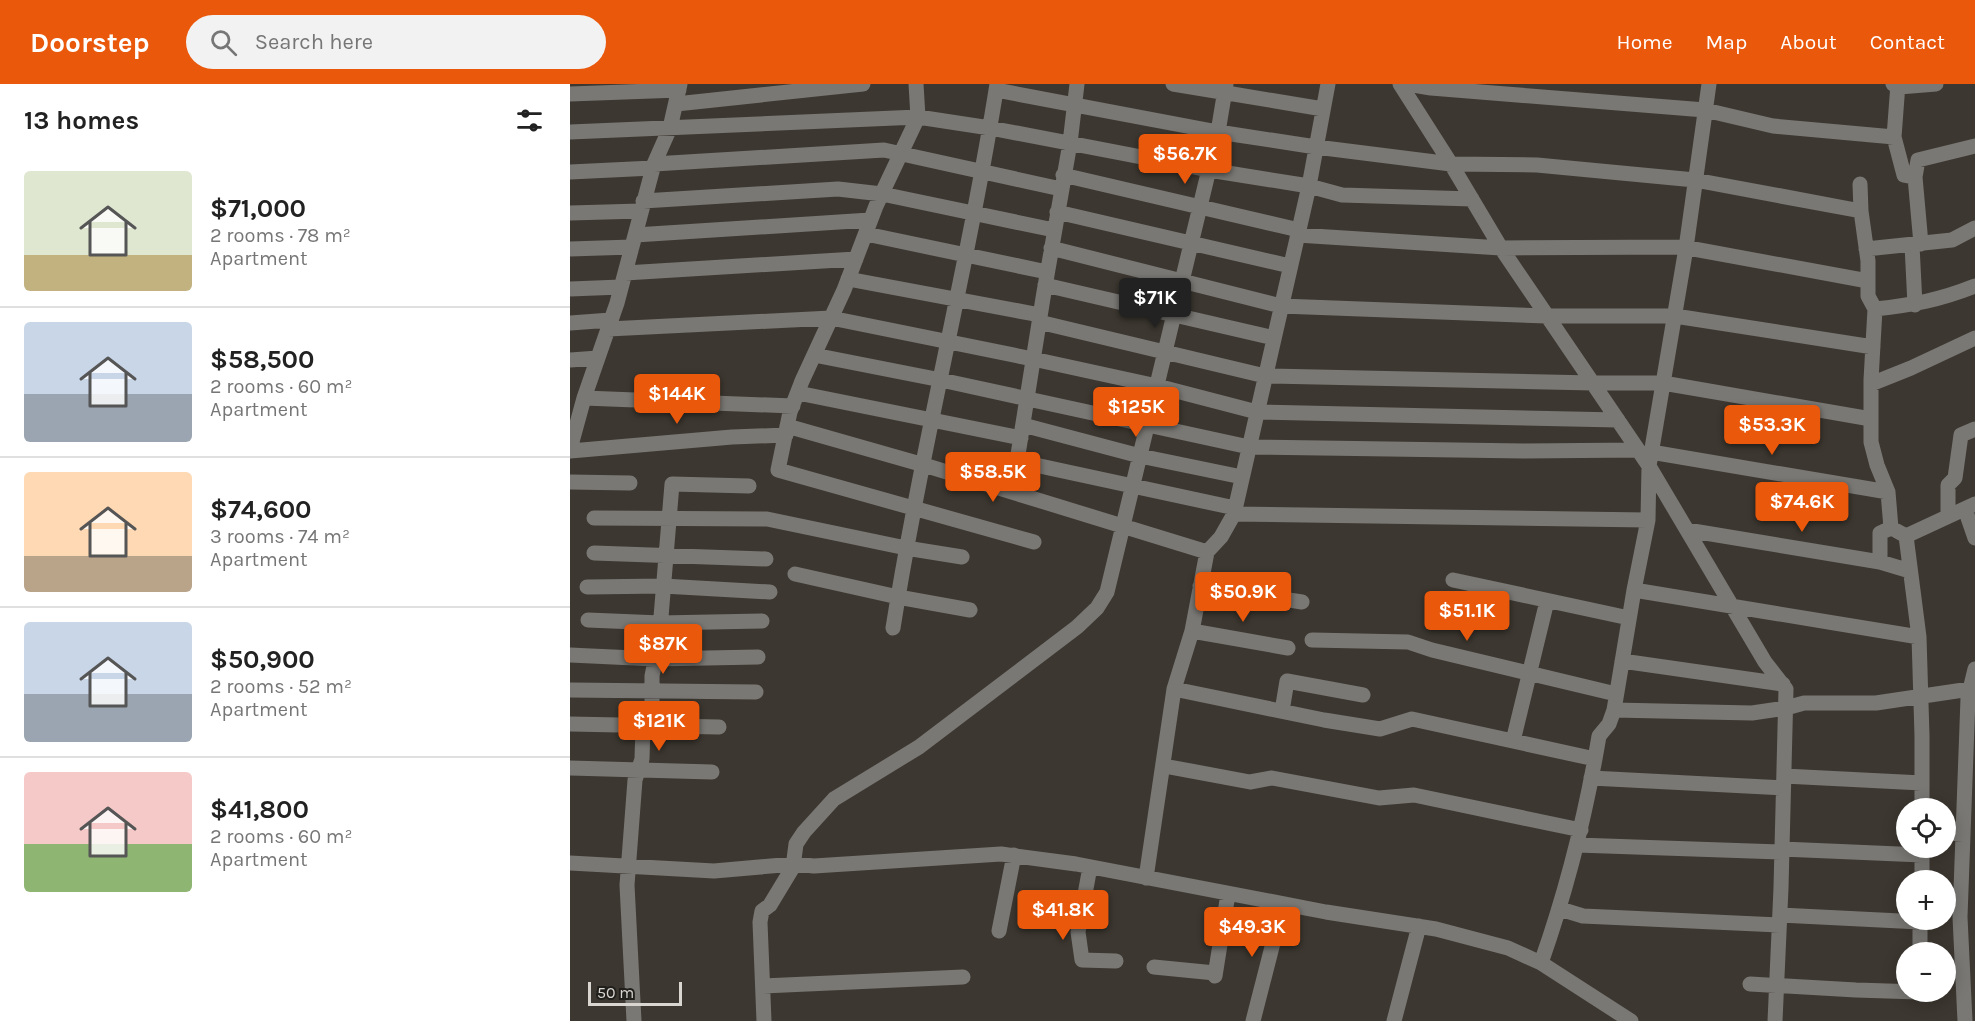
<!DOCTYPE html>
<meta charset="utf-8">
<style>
body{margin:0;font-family:Karla,sans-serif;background:#f2f2f2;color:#222;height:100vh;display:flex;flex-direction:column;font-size:22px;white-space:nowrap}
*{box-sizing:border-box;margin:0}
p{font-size:20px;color:#767676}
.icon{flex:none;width:33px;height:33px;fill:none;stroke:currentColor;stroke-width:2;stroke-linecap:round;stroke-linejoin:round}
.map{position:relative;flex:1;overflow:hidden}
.panel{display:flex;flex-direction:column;background:#fff;width:570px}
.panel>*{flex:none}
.buttons{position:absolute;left:1326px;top:714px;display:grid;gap:12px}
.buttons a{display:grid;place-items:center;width:60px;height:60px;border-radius:50%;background:#fff;box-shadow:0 3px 15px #0003;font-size:30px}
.scale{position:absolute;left:18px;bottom:15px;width:94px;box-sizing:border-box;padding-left:6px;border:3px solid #d9d5d1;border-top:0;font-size:16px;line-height:21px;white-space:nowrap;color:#d9d5d1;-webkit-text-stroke:4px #211f1c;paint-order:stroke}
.price{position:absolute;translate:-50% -51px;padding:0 14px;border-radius:6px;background:#ea580c;color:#fff;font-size:20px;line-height:39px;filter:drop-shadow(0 2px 3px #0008)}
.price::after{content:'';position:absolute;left:50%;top:36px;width:18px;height:14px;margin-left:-9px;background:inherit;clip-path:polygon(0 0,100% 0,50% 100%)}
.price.on{background:#222;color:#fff}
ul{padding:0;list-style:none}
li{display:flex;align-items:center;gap:18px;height:150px;padding:0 24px}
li+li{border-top:2px solid #e0e0e0}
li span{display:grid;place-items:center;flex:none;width:168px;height:120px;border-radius:6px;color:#555}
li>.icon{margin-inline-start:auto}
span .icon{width:72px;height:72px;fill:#fffc;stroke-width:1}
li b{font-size:26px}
h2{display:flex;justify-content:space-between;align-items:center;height:72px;padding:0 24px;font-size:26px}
header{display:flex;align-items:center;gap:36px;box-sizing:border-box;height:84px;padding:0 30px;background:#ea580c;color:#fff}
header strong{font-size:28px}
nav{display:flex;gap:33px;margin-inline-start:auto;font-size:21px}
.search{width:420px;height:54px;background:#f2f2f2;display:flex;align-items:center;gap:15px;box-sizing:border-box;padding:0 21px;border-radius:33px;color:#767676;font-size:22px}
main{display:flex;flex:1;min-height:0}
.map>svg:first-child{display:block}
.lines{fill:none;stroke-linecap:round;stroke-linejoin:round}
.minor{stroke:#7a7874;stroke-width:15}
</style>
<header>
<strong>Doorstep</strong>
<div class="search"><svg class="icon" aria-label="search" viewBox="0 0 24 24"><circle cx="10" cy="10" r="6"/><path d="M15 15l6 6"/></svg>Search here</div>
<nav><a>Home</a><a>Map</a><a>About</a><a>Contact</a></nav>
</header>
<main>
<section class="panel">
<h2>13 homes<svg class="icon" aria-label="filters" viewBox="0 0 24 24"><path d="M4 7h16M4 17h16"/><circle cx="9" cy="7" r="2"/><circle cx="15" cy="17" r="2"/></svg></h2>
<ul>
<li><span style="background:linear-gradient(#dfe7d0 70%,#c2b280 0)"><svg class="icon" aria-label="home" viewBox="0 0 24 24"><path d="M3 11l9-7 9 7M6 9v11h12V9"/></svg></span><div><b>$71,000</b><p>2 rooms · 78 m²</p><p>Apartment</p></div></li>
<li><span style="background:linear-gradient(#c9d6e8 60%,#9aa5b1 0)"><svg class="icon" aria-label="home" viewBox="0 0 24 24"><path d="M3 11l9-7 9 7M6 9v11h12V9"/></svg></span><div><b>$58,500</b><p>2 rooms · 60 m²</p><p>Apartment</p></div></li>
<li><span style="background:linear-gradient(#ffd9b3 70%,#b9a48a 0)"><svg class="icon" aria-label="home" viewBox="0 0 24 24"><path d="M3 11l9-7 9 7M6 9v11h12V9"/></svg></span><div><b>$74,600</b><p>3 rooms · 74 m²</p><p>Apartment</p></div></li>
<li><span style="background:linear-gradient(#c9d6e8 60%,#9aa5b1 0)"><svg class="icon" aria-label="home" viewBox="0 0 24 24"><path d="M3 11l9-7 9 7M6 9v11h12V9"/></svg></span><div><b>$50,900</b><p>2 rooms · 52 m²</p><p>Apartment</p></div></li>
<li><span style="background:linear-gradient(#f6c9c9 60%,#8fb573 0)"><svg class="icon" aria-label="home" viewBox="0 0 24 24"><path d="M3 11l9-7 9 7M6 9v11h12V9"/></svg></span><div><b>$41,800</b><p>2 rooms · 60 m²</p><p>Apartment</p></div></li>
</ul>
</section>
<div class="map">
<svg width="1405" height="937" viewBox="0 0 1405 937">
<rect width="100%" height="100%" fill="#3c3730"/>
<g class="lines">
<!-- minor -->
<path class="minor" d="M346 0 348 33 306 122 274 206 232 297 220 328 208 386 464 458
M603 0 753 25
M830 0 881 80 931 164 1079 382 1195 578 1216 605 1211 804 1205 937
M837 0 861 4 1135 26 1203 42 1324 53
M1323 0 1329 3 1366 0
M1328 0 1324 53 1334 91 1345 93 1351 160
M426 6 648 48 746 63 881 80 967 81 1125 96 1291 127
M0 10 109 6
M106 20 293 0
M0 48 348 33 420 44 639 86 739 102 772 111 902 115
M84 80 314 66 491 105
M0 88 83 84
M493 91 729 146
M1345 93 1348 76 1405 62
M1290 100 1291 127 1298 177V212L1305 225 1301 296V358L1307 381 1318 408 1321 444 1310 449V478
M73 117 268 105 312 110 484 146
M487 128 720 182
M0 129 71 127
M296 150 477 188
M65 151 300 136
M727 151 931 164 1113 163 1298 197
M1342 161 1345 221
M481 164 711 222 977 232H1105L1303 263
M0 165 62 163
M1296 165 1382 156 1405 144
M55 189 286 175
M278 195 470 231
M475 201 704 254
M0 205 51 203
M1305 225C1343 221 1370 216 1405 202
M469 238 695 292 1023 299H1093L1301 335
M0 239 41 236
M38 245 261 234 463 275 587 302 687 328 1048 336
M244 271 371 296 679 363 954 367 1068 366
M0 276 28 274
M1301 300 1341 284 1405 254
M228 309 451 354
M14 314 223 322
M453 341 570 372 672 393
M217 342 354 381 637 468
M0 365 14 314 47 219 84 80 100 44 110 0
M0 367 162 353 216 351
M1081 368 1318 408
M447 377 665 424
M0 398 60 399
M442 408 473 214 500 59 507 0
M1395 425 1405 454
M664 430 1078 436
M1378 432V401L1385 394 1391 351 1405 345
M24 434 197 435 336 464 392 473
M1117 446 1310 478 1340 487
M1327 447 1336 452 1405 420
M1336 452 1349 553 1352 652V724
M24 469 196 475
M225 490 328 513 400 526
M883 496 1059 534
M630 502 732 518
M17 503 93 502 200 508
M1064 506 1349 553
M18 536 90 539 192 537
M323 544C352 361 398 182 427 0
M622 547 718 564
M742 556 838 558 862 566 1046 610
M0 571 85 575 188 573
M1052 577 1213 600
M604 605 754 636 810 645 842 635 1025 675
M0 606 186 608
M1044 626 1182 629 1216 624 1234 619H1306L1400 605
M712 627 717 597 793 611
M0 640 149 643
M943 657 977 517
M594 682 680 698 702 694 809 714 844 711 1011 746
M0 684 142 688
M1214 692 1352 699
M1021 694 1213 704
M1376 749 1393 750
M1007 761 1212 768
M1212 765 1352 771
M0 779 144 787 224 780 244 782 431 770 506 780 756 828 866 845 938 864 971 879 1061 937
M520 783 508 848 512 876 546 877
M576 794 604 605 622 547 637 468 651 453 664 430 739 102 758 0
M1352 796V764
M990 825 1013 832 1209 841
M1210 831 1350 838
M429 847 444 771
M1350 868V836
M971 879C997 805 1016 730 1029 652L1039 640 1044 626 1064 506 1078 436 1079 382 1116 164 1139 0
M584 883 645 889
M645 892 658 810
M1180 900 1286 906 1349 908
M193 902 393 893
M64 937 57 801 65 696 72 675 73 643 82 630V592L89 557 102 400 179 402
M194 937 190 838 192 827 200 821 223 783 226 760 234 748 264 715 349 663 507 543 527 524 537 508 648 48 656 0
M683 937 713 820
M824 937 849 842
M1395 937 1390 833 1398 614 1405 585"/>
</g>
</svg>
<div class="buttons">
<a><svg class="icon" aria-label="locate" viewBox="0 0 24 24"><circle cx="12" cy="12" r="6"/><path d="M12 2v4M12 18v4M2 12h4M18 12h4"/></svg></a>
<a>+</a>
<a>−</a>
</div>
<div class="scale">50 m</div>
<b class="price" style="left:615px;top:101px">$56.7K</b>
<b class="price on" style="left:585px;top:245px">$71K</b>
<b class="price" style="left:107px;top:341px">$144K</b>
<b class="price" style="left:566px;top:354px">$125K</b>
<b class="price" style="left:1202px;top:372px">$53.3K</b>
<b class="price" style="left:423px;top:419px">$58.5K</b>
<b class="price" style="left:1232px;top:449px">$74.6K</b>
<b class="price" style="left:673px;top:539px">$50.9K</b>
<b class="price" style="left:897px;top:558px">$51.1K</b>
<b class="price" style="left:93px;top:591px">$87K</b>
<b class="price" style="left:89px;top:668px">$121K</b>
<b class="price" style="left:493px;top:857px">$41.8K</b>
<b class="price" style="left:682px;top:874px">$49.3K</b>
</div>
</main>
